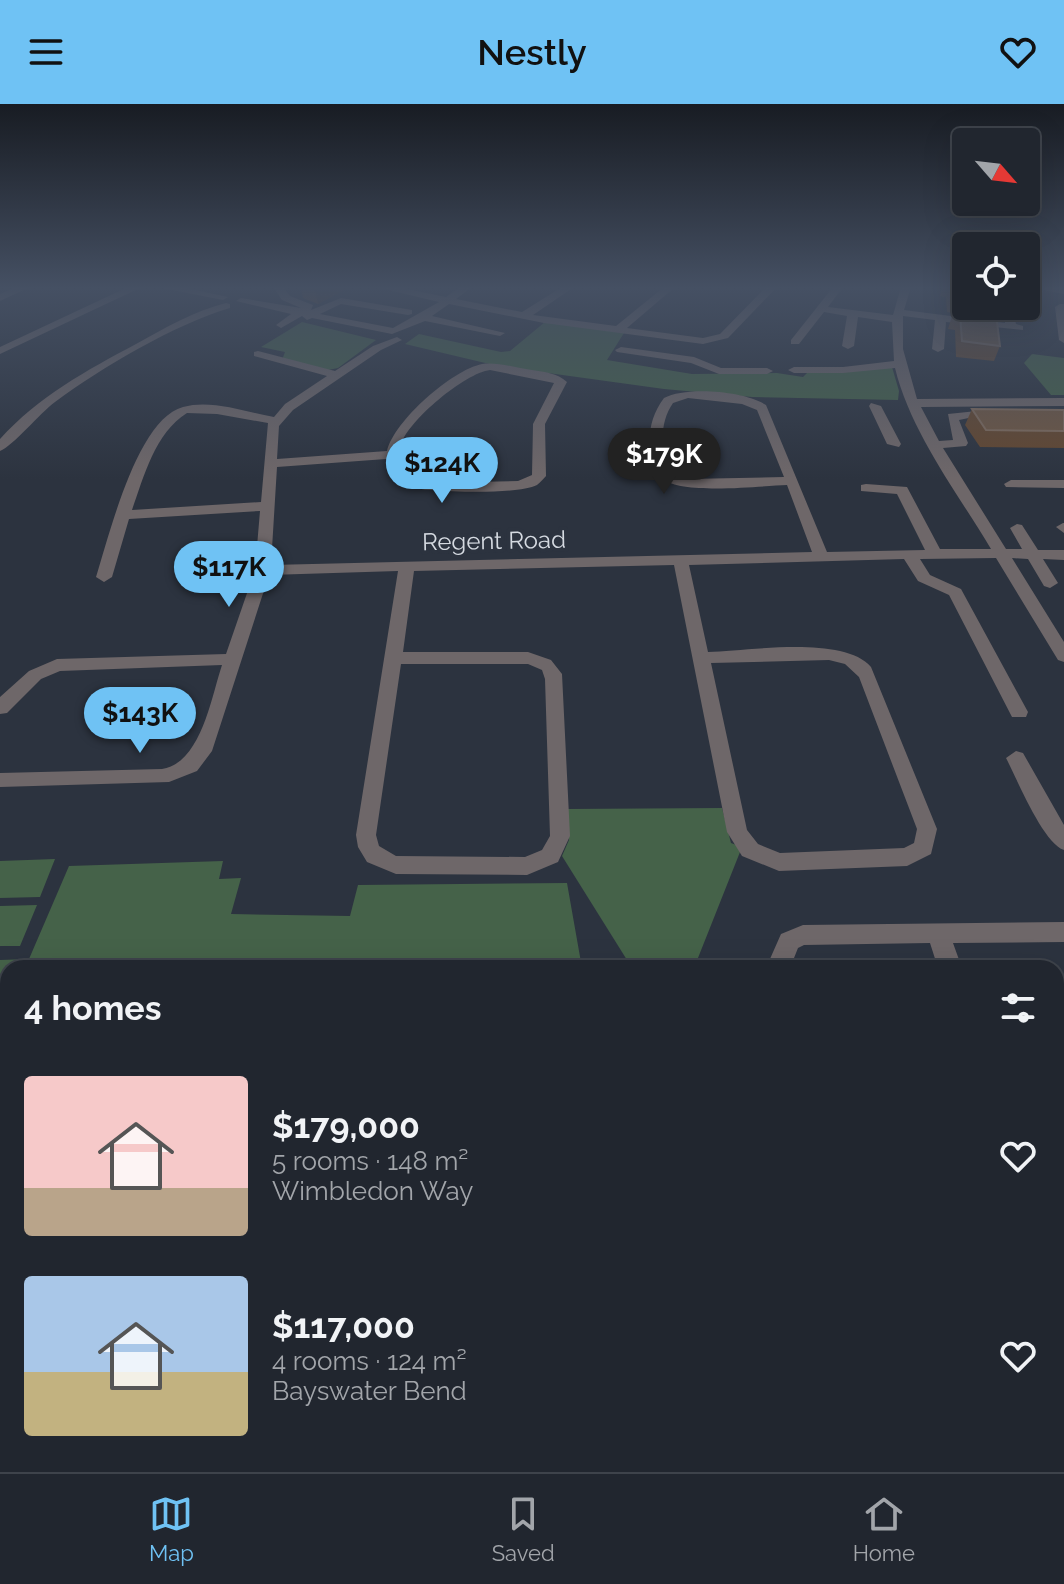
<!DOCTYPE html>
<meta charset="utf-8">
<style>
body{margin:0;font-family:Raleway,sans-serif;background:#2d323b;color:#f1f3f6;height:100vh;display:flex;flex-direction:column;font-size:30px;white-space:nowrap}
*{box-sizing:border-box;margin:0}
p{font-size:26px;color:#a2a5aa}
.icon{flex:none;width:44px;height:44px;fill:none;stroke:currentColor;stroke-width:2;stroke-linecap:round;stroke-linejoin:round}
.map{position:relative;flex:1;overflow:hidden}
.sheet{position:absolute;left:0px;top:856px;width:1064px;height:512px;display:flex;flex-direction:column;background:#21262f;border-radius:24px 24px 0 0;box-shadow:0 8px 32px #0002,0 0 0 2px #3e434b}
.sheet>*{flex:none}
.needle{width:52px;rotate:118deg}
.buttons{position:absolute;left:952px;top:24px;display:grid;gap:16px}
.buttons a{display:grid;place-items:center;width:88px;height:88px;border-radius:8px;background:#21262f;box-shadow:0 8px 32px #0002,0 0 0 2px #3e434b;font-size:40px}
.price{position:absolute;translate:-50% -68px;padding:0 18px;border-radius:28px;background:#6fc2f4;color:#111;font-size:26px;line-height:52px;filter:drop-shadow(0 2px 4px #0008)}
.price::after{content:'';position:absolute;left:50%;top:48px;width:24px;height:18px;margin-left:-12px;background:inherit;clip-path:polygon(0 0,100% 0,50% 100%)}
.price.on{background:#222;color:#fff}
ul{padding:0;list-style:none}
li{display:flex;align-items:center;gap:24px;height:200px;padding:0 24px}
li span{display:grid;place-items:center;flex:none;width:224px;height:160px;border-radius:8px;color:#555}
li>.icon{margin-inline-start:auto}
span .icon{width:96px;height:96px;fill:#fffc;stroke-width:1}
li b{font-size:34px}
h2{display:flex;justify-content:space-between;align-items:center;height:96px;padding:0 24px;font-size:34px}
header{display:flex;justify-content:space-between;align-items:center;height:104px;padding:0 24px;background:#6fc2f4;color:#111;font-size:36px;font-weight:600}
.tab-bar{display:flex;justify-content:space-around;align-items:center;height:112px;border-top:2px solid #3e434b;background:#21262f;font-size:22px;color:#a2a5aa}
.tab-bar a{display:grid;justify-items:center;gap:4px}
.tab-bar .on{color:#6fc2f4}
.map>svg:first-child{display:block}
.green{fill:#456249}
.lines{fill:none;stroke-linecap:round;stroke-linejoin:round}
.minor{fill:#6e6769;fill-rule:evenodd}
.wall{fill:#634730}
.shaded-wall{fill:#48382e}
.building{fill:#6f5743;stroke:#7f6b5c;stroke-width:2}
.labels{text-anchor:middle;stroke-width:8;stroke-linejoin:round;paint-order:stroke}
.far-street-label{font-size:24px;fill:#d5dae1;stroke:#2c333f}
</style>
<header><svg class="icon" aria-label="menu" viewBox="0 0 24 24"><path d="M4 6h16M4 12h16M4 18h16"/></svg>Nestly<svg class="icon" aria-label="heart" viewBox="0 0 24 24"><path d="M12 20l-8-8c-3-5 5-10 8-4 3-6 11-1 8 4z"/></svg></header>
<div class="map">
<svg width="1064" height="1368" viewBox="0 0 1064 1368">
<rect width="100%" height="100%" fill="#2c333f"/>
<!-- green -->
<path class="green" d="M302 218 376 236 338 264 328 266 282 256 285 248 261 243Z
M545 218 624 229 607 256 692 270 777 269 803 273 808 268 892 263 899 287 898 296 752 293 664 285 498 262 405 240 419 230 501 248 510 247Z
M1032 250 1064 254V291H1051L1024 259Z
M722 704 731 739 742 743 694 864H632L562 752 569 736 567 705Z
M55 755 40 793 0 794V757Z
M223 757 219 775 241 774 231 810 350 812 358 781 567 779 582 864H8V1111L0 1112V856L29 855 69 762Z
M37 801 20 842H0V802Z
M8 1266V1360H223V1368H0V1268Z"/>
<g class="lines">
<!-- minor -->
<path class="minor" d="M16 183H30L0 197V190Z
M128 183H142L0 250V243Z
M157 183H182L228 193 223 196Z
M273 183H283L290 192 313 201 311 206 341 194 412 206V210L408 211 341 200 320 210 393 224 439 198 376 183H397L446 193 460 183H472L456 195 522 208 562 183H574L533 211 616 222 664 183H675L627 224 703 234 720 230 766 183H777L728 234 703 240 544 219 449 200 432 212 505 229 500 232 425 217 392 230 312 214 307 216 302 212 281 224 276 221 291 210 236 197 241 194 301 204 282 196Z
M833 183H843L828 203 893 211 901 183H911L904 206 1005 219 1004 210 965 202 1013 206 1016 220 1023 222V226L946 218 944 245 938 248 932 245 935 216 903 212V245L917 295 1064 294V302L921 303 939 337 953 336 948 310 977 307 983 311 959 316 968 339 966 342 943 344 1006 445H1022L1010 424 1017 420 1022 421 1038 446H1064V456L1043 455 1058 479 1050 484 1044 482 1028 455 1012 454 1064 538V558L1058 556 996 454 920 455 930 471 961 485 1028 608 1026 613H1012L949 491 918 477 904 455 689 461 708 548C749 547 843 531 871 563L937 725 931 750 907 762 779 767 742 752 727 728 674 461 414 467 403 548H528L551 556 562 570 570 732 558 758 527 771 396 770 367 758 358 743 356 731 398 467 269 471 212 647 197 667 169 678 0 683V669L162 665C201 659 211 594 222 561L60 567 41 575 7 609 0 610V593L29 567 57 555 226 550 255 466 260 407 129 415 112 473 104 478 96 473C109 432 137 315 183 303 211 295 246 308 274 313L285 300 327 272 254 252V248L258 247 335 267 373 242 397 233 402 236 381 246 293 306 279 322 277 355 387 347C394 317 452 266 482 260 498 258 517 264 532 266 545 268 557 269 567 278L545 320 546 372C544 374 540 379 537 381 515 392 421 388 397 381L388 364 386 355 277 363 271 461 812 448 787 381C760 382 682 391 663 375 655 369 652 357 650 347 648 327 652 310 664 294 686 282 745 287 766 301L827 448 925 446 897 390 861 387V381L866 380 907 383 940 445H991C957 388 911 329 895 264L843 269H794L788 266 794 263H843L894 257 892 218 858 213 854 242 848 245 842 242 847 212 824 208 799 240H791V236ZM490 266 554 279 533 320 532 371 518 377 420 379 407 375C401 363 397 353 401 340 409 316 465 269 490 266ZM688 294 742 300 757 306 784 373 687 375 671 368C660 348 659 319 673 299ZM187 309 217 310 268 319 261 398 132 406C144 372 155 329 187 309ZM829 556 845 560 859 573 917 725 914 739 904 744 780 749 758 740 747 726 711 559ZM401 560H528L542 566 545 575 550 732 542 746 525 753 396 752 379 742 376 731Z
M1027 183 1064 184V190Z
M226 199 230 200V204C175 220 101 264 55 298 40 309 13 342 0 347V335C38 293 87 266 136 240 165 224 194 207 226 199Z
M1060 200H1064V239L1059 236 1055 203Z
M621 243 694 253 721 264H767L773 267 767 270H719L691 259 617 248 615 246Z
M871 299 881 302 901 340 899 343 887 340 869 302Z
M1011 376H1064V384L1006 383 1004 380Z
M1063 419H1064V429L1056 423Z
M1016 647 1023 649 1064 721V746C1043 739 1017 675 1006 654Z
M1064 818V838L953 839 962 864H938L930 839 804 841 798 844 790 864H766L781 830 803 821Z
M1056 883H1064V905H1056Z
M1056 991H1064V1017H1056Z
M1056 1064H1064V1092H1056Z
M1056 1105 1064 1108V1148L1056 1144Z
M1064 1155V1185L1056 1187V1157Z
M8 1156V1186L0 1188V1158Z
M1056 1340 1064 1344V1368H1044L1040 1360H1056Z
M256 1360H290V1368H256Z
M582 1360H616L618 1368H584Z
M877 1360H911L914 1368H880Z"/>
</g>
<!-- wall -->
<path class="wall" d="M301 183H349L318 200 303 194Z
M942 183H966V202H994L991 210 1000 242 994 257 956 253 955 226 948 225 953 209 947 208 946 193 940 192Z
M972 305 1064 306V344L980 343 965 321Z
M1064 1208V1286L1056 1270V1210Z"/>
<!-- shaded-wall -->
<path class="shaded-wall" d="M319 183H349L318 200 315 185Z"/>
<!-- building -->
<path class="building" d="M951 183H966V196L951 194Z
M954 206 996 210 1000 242 962 237 960 210H954Z
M972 305 1064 306V327L986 326Z
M1064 1208V1241L1056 1225V1210Z"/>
<!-- sky -->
<linearGradient id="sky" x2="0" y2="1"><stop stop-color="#181c23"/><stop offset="0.49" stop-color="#455063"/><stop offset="1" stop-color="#455063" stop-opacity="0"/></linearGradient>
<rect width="1064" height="375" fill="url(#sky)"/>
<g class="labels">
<!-- far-street labels -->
<g class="far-street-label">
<text transform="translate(494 437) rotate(-1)" y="8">Regent Road</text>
</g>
</g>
</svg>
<div class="buttons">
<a><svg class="needle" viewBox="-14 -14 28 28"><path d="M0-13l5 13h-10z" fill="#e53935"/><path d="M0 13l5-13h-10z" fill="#a2a5aa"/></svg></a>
<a><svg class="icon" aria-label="locate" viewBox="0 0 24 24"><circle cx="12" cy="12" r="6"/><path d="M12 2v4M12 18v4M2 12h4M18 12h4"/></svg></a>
</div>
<b class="price on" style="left:664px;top:392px">$179K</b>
<b class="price" style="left:442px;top:401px">$124K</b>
<b class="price" style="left:229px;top:505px">$117K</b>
<b class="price" style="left:140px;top:651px">$143K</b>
<section class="sheet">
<h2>4 homes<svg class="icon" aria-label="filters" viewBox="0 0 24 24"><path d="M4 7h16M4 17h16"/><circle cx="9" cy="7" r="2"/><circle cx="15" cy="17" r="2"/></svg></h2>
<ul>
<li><span style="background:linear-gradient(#f6c9c9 70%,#b9a48a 0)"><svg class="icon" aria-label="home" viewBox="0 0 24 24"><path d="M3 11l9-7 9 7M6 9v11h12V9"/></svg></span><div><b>$179,000</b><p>5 rooms · 148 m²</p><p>Wimbledon Way</p></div><svg class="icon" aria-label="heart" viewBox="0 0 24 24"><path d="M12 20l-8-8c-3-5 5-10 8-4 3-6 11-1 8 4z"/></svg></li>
<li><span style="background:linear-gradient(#a9c7e8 60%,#c2b280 0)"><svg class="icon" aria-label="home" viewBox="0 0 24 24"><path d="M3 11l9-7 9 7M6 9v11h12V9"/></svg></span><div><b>$117,000</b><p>4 rooms · 124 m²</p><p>Bayswater Bend</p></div><svg class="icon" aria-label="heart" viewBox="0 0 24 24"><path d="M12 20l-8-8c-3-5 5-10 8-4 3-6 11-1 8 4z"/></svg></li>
</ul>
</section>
</div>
<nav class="tab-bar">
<a class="on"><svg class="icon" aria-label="map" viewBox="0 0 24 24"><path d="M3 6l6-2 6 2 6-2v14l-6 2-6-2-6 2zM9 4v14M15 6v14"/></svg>Map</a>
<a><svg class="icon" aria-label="saved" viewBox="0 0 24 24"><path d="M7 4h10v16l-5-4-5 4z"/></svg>Saved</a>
<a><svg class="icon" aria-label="home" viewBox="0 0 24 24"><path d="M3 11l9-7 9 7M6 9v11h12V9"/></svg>Home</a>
</nav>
